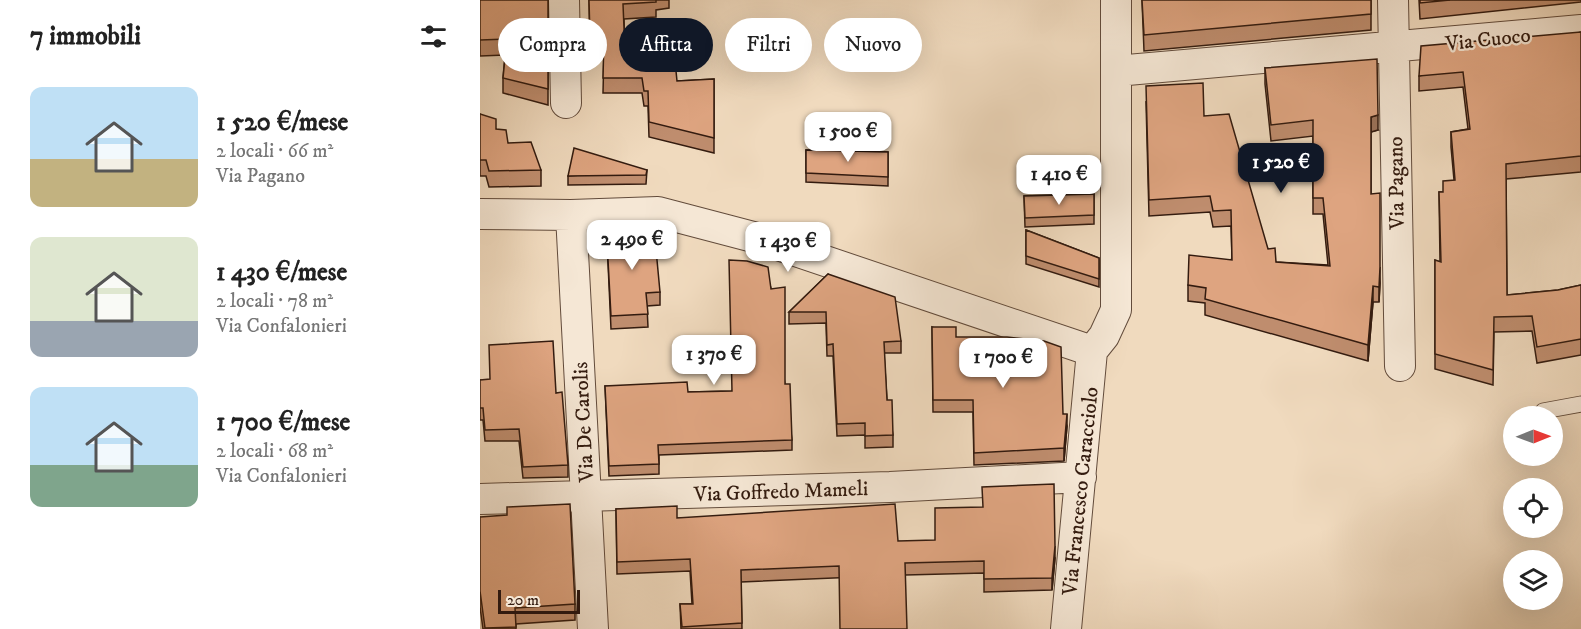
<!DOCTYPE html>
<html lang="it">
<meta charset="utf-8">
<style>
body{margin:0;font-family:"IM FELL DW Pica",serif;background:#f2f2f2;color:#222;height:100vh;display:flex;flex-direction:column;font-size:22px;white-space:nowrap}
*{box-sizing:border-box;margin:0}
p{font-size:20px;color:#767676}
.icon{flex:none;width:33px;height:33px;fill:none;stroke:currentColor;stroke-width:2;stroke-linecap:round;stroke-linejoin:round}
.map{position:relative;flex:1;overflow:hidden}
.side{display:flex;flex-direction:column;background:#fff;width:480px}
.side>*{flex:none}
.guide{position:absolute;left:18px;top:18px;width:570px;height:54px;display:flex;gap:12px}
.needle{width:39px;rotate:89deg}
.buttons{position:absolute;left:1023px;top:406px;display:grid;gap:12px}
.buttons a{display:grid;place-items:center;width:60px;height:60px;border-radius:50%;background:#fff;box-shadow:0 6px 24px #0002;font-size:30px}
.scale{position:absolute;left:18px;bottom:15px;width:82px;box-sizing:border-box;padding-left:6px;border:3px solid #331b0f;border-top:0;font-size:16px;line-height:21px;white-space:nowrap;color:#331b0f;-webkit-text-stroke:4px #f5e7d5;paint-order:stroke}
.price{position:absolute;translate:-50% -51px;padding:0 14px;border-radius:12px;background:#fff;color:#222;font-size:20px;line-height:39px;filter:drop-shadow(0 2px 3px #0008)}
.price::after{content:'';position:absolute;left:50%;top:36px;width:18px;height:14px;margin-left:-9px;background:inherit;clip-path:polygon(0 0,100% 0,50% 100%)}
.price.on{background:#111827;color:#fff}
ul{padding:0;list-style:none}
li{display:flex;align-items:center;gap:18px;height:150px;padding:0 30px}
li span{display:grid;place-items:center;flex:none;width:168px;height:120px;border-radius:12px;color:#555}
li>.icon{margin-inline-start:auto}
span .icon{width:72px;height:72px;fill:#fffc;stroke-width:1}
li b{font-size:26px}
h2{display:flex;justify-content:space-between;align-items:center;height:72px;padding:0 30px;font-size:26px}
.pill{padding:0 21px;border-radius:27px;background:#fff;box-shadow:0 6px 24px #0002;font-size:21px;line-height:54px}
.pill.on{background:#111827;color:#fff}
main{display:flex;flex:1;min-height:0}
.map>svg:first-child{display:block}
.lines{fill:none;stroke-linecap:round;stroke-linejoin:round}
.service-casing{stroke:#624b3b;stroke-width:17}
.minor-casing{stroke:#624b3b;stroke-width:32}
.service{stroke:#f5e7d5;stroke-width:15}
.minor{stroke:#f5e7d5;stroke-width:30}
.wall{fill:#bf8d6e;stroke:#331b0f;stroke-width:1.5}
.shaded-wall{fill:#9b735a;stroke:#331b0f;stroke-width:1.5}
.building{fill:#dea480;stroke:#331b0f;stroke-width:1.5}
.labels{text-anchor:middle;stroke-width:4.5;stroke-linejoin:round;paint-order:stroke}
.street-label{font-size:21px;fill:#331b0f;stroke:#f5e7d5}
</style>
<main>
<section class="side">
<h2>7 immobili<svg class="icon" aria-label="filters" viewBox="0 0 24 24"><path d="M4 7h16M4 17h16"/><circle cx="9" cy="7" r="2"/><circle cx="15" cy="17" r="2"/></svg></h2>
<ul>
<li><span style="background:linear-gradient(#bfe0f5 60%,#c2b280 0)"><svg class="icon" aria-label="home" viewBox="0 0 24 24"><path d="M3 11l9-7 9 7M6 9v11h12V9"/></svg></span><div><b>1 520 €/mese</b><p>2 locali · 66 m²</p><p>Via Pagano</p></div></li>
<li><span style="background:linear-gradient(#dfe7d0 70%,#9aa5b1 0)"><svg class="icon" aria-label="home" viewBox="0 0 24 24"><path d="M3 11l9-7 9 7M6 9v11h12V9"/></svg></span><div><b>1 430 €/mese</b><p>2 locali · 78 m²</p><p>Via Confalonieri</p></div></li>
<li><span style="background:linear-gradient(#bfe0f5 65%,#7fa58c 0)"><svg class="icon" aria-label="home" viewBox="0 0 24 24"><path d="M3 11l9-7 9 7M6 9v11h12V9"/></svg></span><div><b>1 700 €/mese</b><p>2 locali · 68 m²</p><p>Via Confalonieri</p></div></li>
</ul>
</section>
<div class="map">
<svg width="1101" height="629" viewBox="0 0 1101 629">
<rect width="100%" height="100%" fill="#f0dabe"/>
<filter id="stains"><feTurbulence type="fractalNoise" baseFrequency=".00333" numOctaves="4"/><feColorMatrix values="0 0 0 0 .2 0 0 0 0 .09 0 0 0 0 .02 0 0 0 .5 -.17"/></filter>
<radialGradient id="worn" r=".72"><stop offset=".6" stop-color="#630" stop-opacity="0"/><stop offset="1" stop-color="#630" stop-opacity=".3"/></radialGradient>
<g class="lines">
<!-- service casing -->
<g class="service-casing">
<path id="service" d="M1063 411 1101 404"/>
</g>
<!-- minor casing -->
<g class="minor-casing">
<path id="minor" d="M84 0 86 103
M913 0 920 366
M636 71 1101 30
M0 214 91 215 178 212 277 238 612 351
M91 215 113 629
M0 499 410 487 601 477
M586 629 612 351 624 336 636 310V0"/>
</g>
<!-- service -->
<use href="#service" class="service"/>
<!-- minor -->
<use href="#minor" class="minor"/>
</g>
<!-- wall -->
<path class="wall" d="M0 0H68V105L23 93V78L25 55 0 56Z
M109 0H189V8L176 10V17L144 19 145 52 197 81 234 79V153L169 137 168 106H164L162 93H123L124 52H110Z
M662 0H891V30L664 51Z
M939 0H1101V2L940 19Z
M1101 32V172L1026 179 1027 295 1078 290 1101 285V355L1057 363 1052 331 1014 332 1013 385 955 369V260L960 262 959 192H963L974 180 971 147V132L988 129 983 87 939 91V76Z
M785 68 898 130 891 132V194L900 283 899 302H893L888 361 725 315V303L708 301V285L752 259 751 226 733 227 730 212 669 216 666 102 724 116 788 249 796 262 848 265 843 214H833V136L791 141 785 84Z
M0 114 16 129 28 143 61 170V186L9 187 6 176H0Z
M326 150 408 152V186L326 182Z
M167 170 166 184 88 185V176Z
M614 194V224L545 227 544 196Z
M546 230 619 258V287L546 264Z
M127 241 180 292V305L167 306 168 327 131 329Z
M348 274 421 341V353H404L407 400 413 435V447L385 448V435L357 436 353 356H347L346 323 309 324V312Z
M291 289 305 384 312 440V450L179 455V474L129 476 125 386 208 392 252 391Z
M452 327 476 337 583 414 587 426 584 461 494 465 493 412H453Z
M0 380 76 393 88 465V477L43 478 39 441H5L3 420H0Z
M136 509 197 518 575 558 572 590 504 592V573L425 575 261 582 262 629H201L200 604H212L210 571 137 574Z
M0 517 95 604V620L36 624V629H3L0 607Z"/>
<!-- shaded-wall -->
<path class="shaded-wall" d="M898 115V130L891 132V117Z
M900 267V283L899 302V287Z
M893 286V302L888 361V345Z
M587 414V426L584 461V448Z
M575 546V558L572 590V578Z"/>
<!-- building -->
<path class="building" d="M0 0H68V89L23 78 27 39 0 40Z
M109 0H176V2L143 4 145 52 194 51 197 81 234 79V138L169 122 168 91H164L162 78H123L124 37H110Z
M662 0H891V14L664 35Z
M940 0H970L940 3Z
M1101 32V156L1026 164 1027 295 1078 290 1101 285V339L1057 347 1052 316 1014 317 1013 370 955 354V260L961 262 959 192H963V181L975 180 971 132 990 129 983 72 939 76 941 46Z
M897 59 898 115 891 117V194L900 193V267L899 287 893 286 888 345 725 299 726 288 708 285 709 255 752 260 751 210 733 211 730 196 669 200 666 86 723 83 724 116 749 114 788 249 795 248 796 262 850 266 843 198H833V120L791 125 785 68Z
M0 114 16 119V129L26 130 28 143 51 142 61 170 9 171 6 160H0Z
M94 148 167 170 166 175 88 176Z
M326 150 408 152V177L326 173Z
M614 194V215L545 218 544 196Z
M174 228 180 292 166 293 168 314 131 316 127 241 131 234Z
M546 230 619 258V279L546 256Z
M249 260 267 261 288 267 291 289 305 287V384H310L312 440 178 445 179 464 129 466 125 386 207 382 208 392 252 391Z
M348 274 415 297 421 341 404 342 407 400H412L413 435 385 436V423L357 424 353 344 347 345 346 312H309Z
M452 327H476V337H527L564 341 581 347 583 414H587L584 448 494 453 493 400H453Z
M73 341 76 393 82 392 88 465 43 467 39 429 5 430 3 408H0V380L10 379 9 345Z
M574 484 575 546 572 578 504 579V561L425 563 427 629H360L359 566 261 570 262 623 202 627 200 604H213L210 559 137 562 136 509 197 506V518L415 504 418 541 455 540V508L503 507 502 487Z
M90 504 95 604 35 608 36 627 5 628 0 591V517L27 515V507Z"/>
<g class="labels">
<!-- street labels -->
<g class="street-label">
<text transform="translate(1008 39) rotate(-6)" y="7">Via Cuoco</text>
<text transform="translate(916 183) rotate(-91)" y="7">Via Pagano</text>
<text transform="translate(103 422) rotate(-93)" y="7">Via De Carolis</text>
<text transform="translate(301 491) rotate(-2)" y="7">Via Goffredo Mameli</text>
<text transform="translate(600 491) rotate(-84)" y="7">Via Francesco Caracciolo</text>
</g>
</g>
<rect width="100%" height="100%" filter="url(#stains)"/>
<rect width="100%" height="100%" fill="url(#worn)"/>
</svg>
<div class="buttons">
<a><svg class="needle" viewBox="-14 -14 28 28"><path d="M0-13l5 13h-10z" fill="#e53935"/><path d="M0 13l5-13h-10z" fill="#767676"/></svg></a>
<a><svg class="icon" aria-label="locate" viewBox="0 0 24 24"><circle cx="12" cy="12" r="6"/><path d="M12 2v4M12 18v4M2 12h4M18 12h4"/></svg></a>
<a><svg class="icon" aria-label="layers" viewBox="0 0 24 24"><path d="M12 4l9 5-9 5-9-5zM3 14l9 5 9-5"/></svg></a>
</div>
<div class="scale">20 m</div>
<b class="price" style="left:368px;top:163px">1 500 €</b>
<b class="price on" style="left:801px;top:194px">1 520 €</b>
<b class="price" style="left:579px;top:206px">1 410 €</b>
<b class="price" style="left:152px;top:271px">2 490 €</b>
<b class="price" style="left:308px;top:273px">1 430 €</b>
<b class="price" style="left:234px;top:386px">1 370 €</b>
<b class="price" style="left:523px;top:389px">1 700 €</b>
<div class="guide">
<a class="pill">Compra</a>
<a class="pill on">Affitta</a>
<a class="pill">Filtri</a>
<a class="pill">Nuovo</a>
</div>
</div>
</main>
